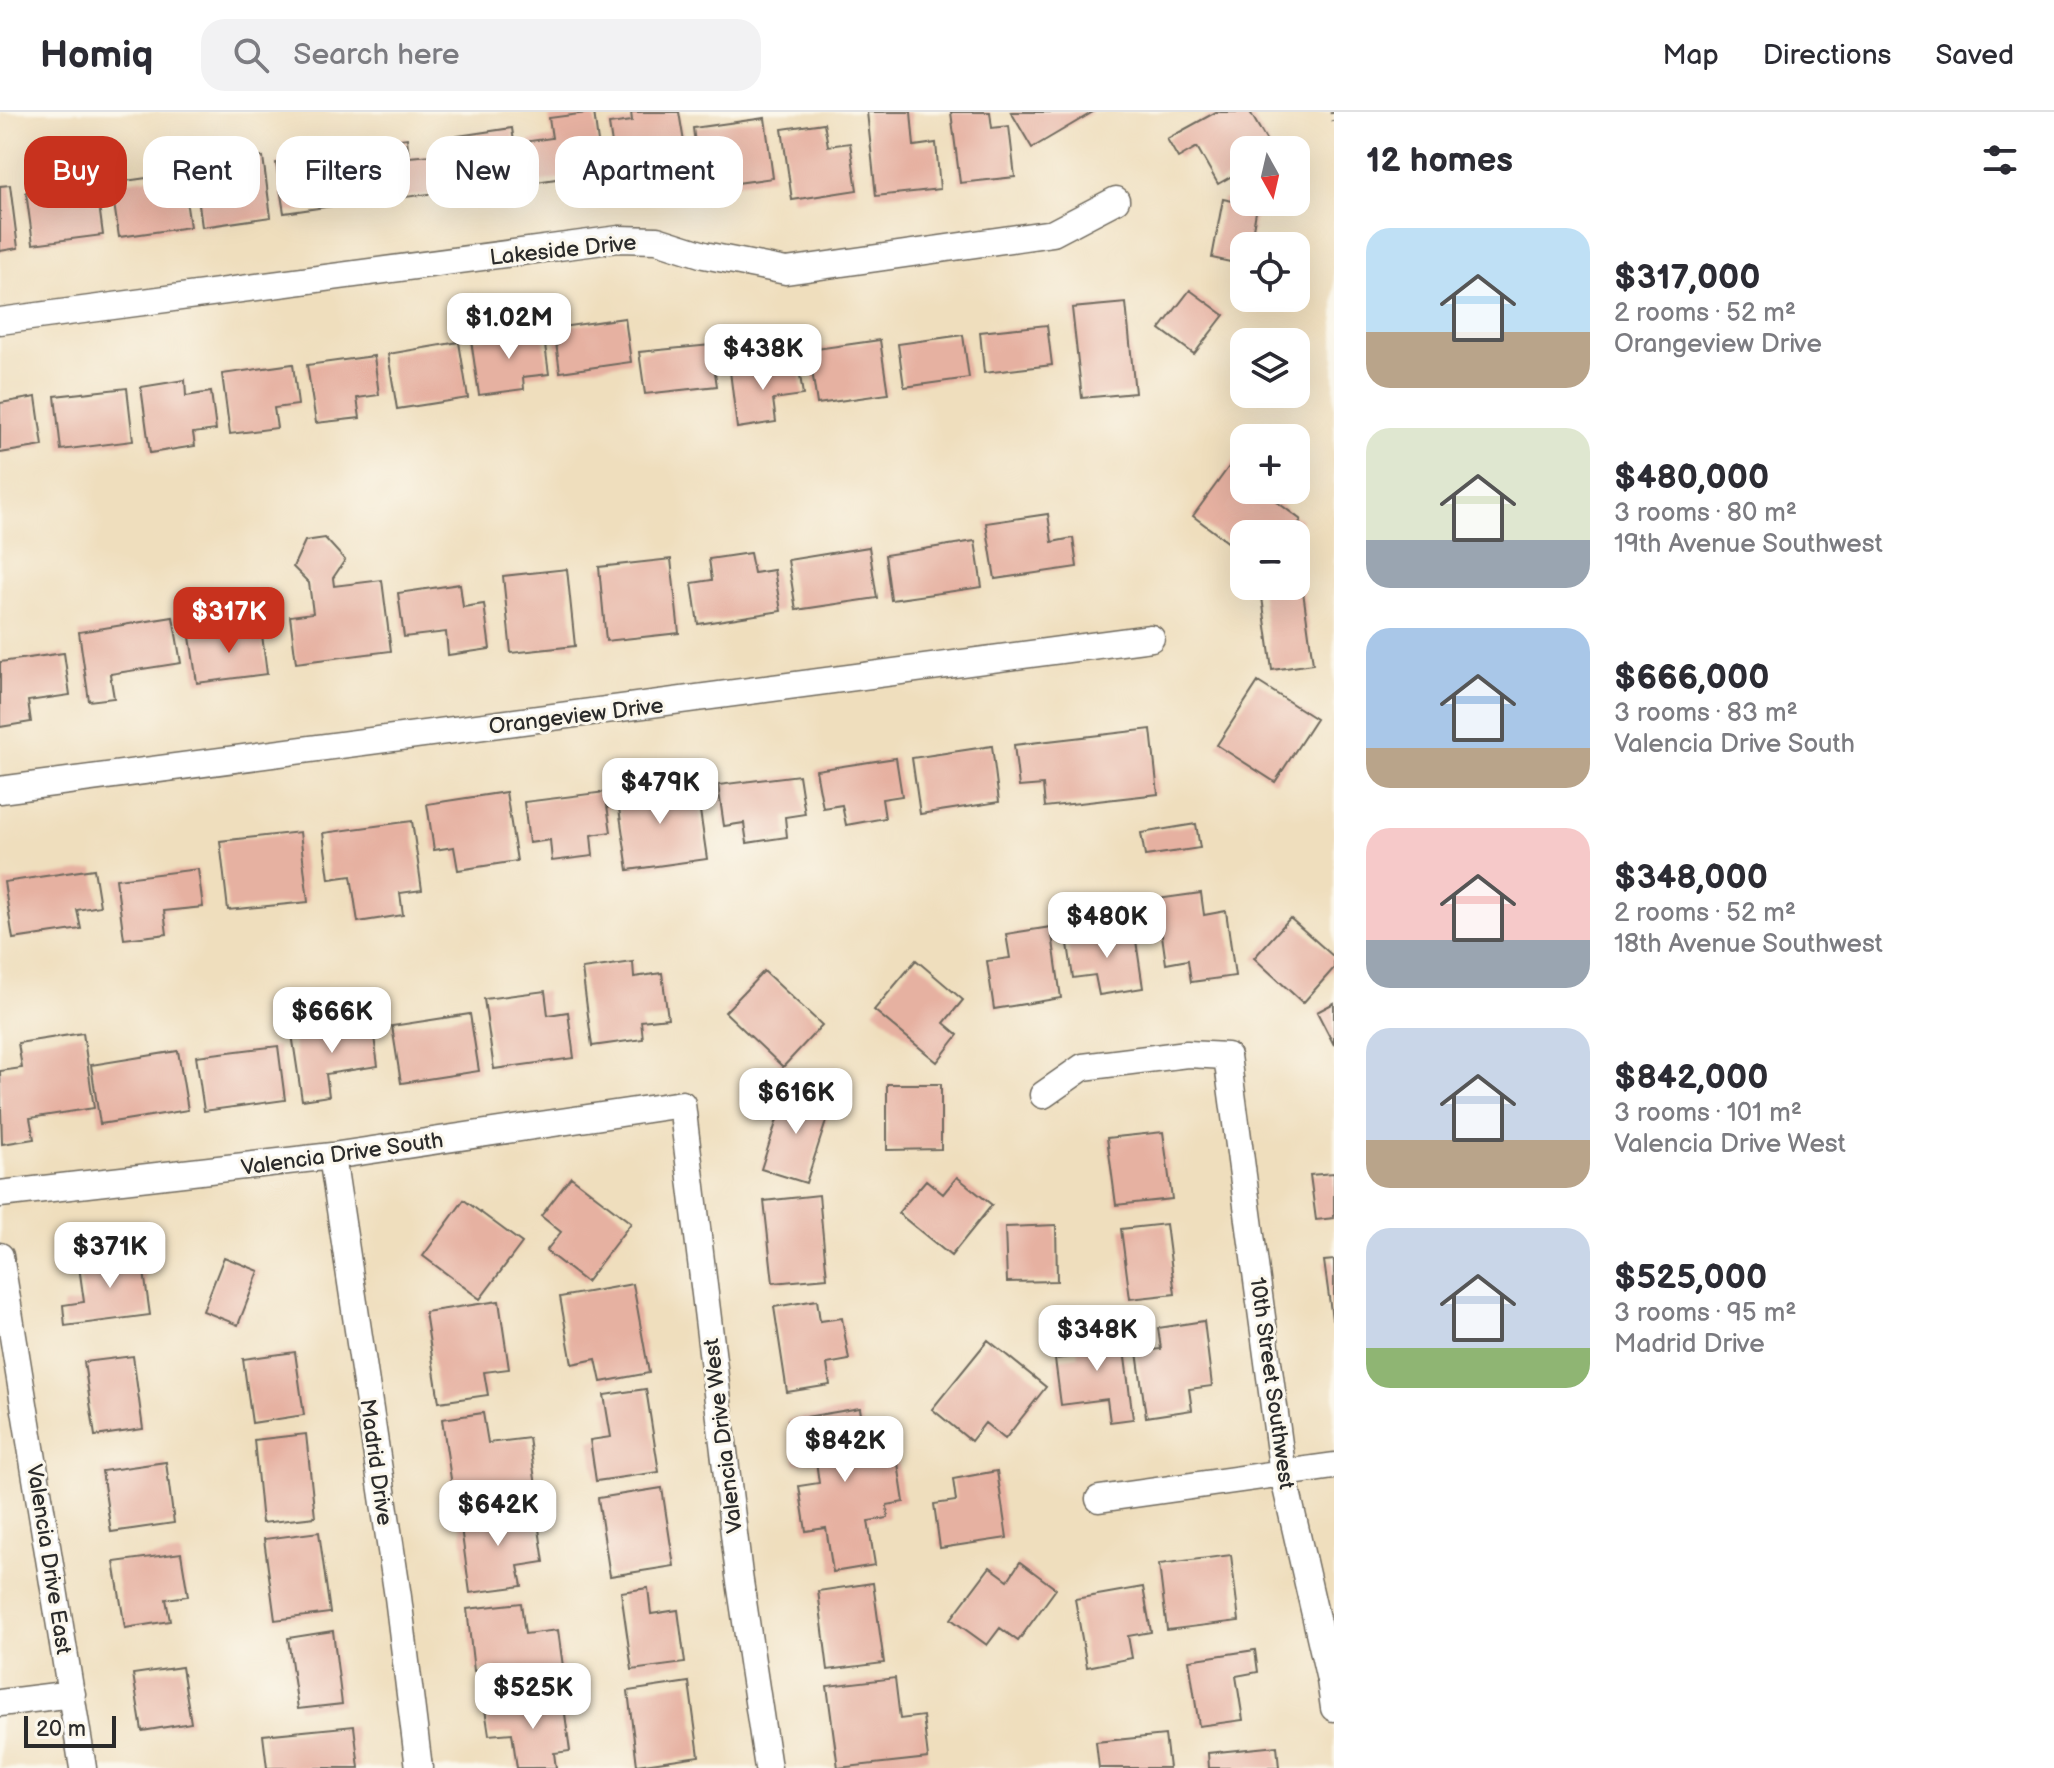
<!DOCTYPE html>
<meta charset="utf-8">
<style>
body{margin:0;font-family:"Balsamiq Sans",sans-serif;background:#f2f2f3;color:#2b2b33;height:100vh;display:flex;flex-direction:column;font-size:30px;white-space:nowrap}
*{box-sizing:border-box;margin:0}
p{font-size:26px;color:#7c7c81}
.icon{flex:none;width:44px;height:44px;fill:none;stroke:currentColor;stroke-width:2;stroke-linecap:round;stroke-linejoin:round}
.map{position:relative;flex:1;overflow:hidden}
.panel{display:flex;flex-direction:column;background:#fff;width:720px}
.panel>*{flex:none}
.banner{position:absolute;left:24px;top:24px;width:760px;height:72px;display:flex;gap:16px}
.needle{width:52px;rotate:172deg}
.tools{position:absolute;left:1230px;top:24px;display:grid;gap:16px}
.tools a{display:grid;place-items:center;width:80px;height:80px;border-radius:16px;background:#fff;box-shadow:0 8px 32px #0002;font-size:40px}
.scale{position:absolute;left:24px;bottom:20px;width:92px;box-sizing:border-box;padding-left:8px;border:4px solid #2b2b2b;border-top:0;font-size:22px;line-height:28px;white-space:nowrap;color:#2b2b2b;-webkit-text-stroke:6px #fbf7ec;paint-order:stroke}
.price{position:absolute;translate:-50% -68px;padding:0 18px;border-radius:16px;background:#fff;color:#222;font-size:26px;line-height:52px;filter:drop-shadow(0 2px 4px #0008)}
.price::after{content:'';position:absolute;left:50%;top:48px;width:24px;height:18px;margin-left:-12px;background:inherit;clip-path:polygon(0 0,100% 0,50% 100%)}
.price.active{background:#c8321e;color:#fff}
ul{padding:0;list-style:none}
li{display:flex;align-items:center;gap:24px;height:200px;padding:0 32px}
li span{display:grid;place-items:center;flex:none;width:224px;height:160px;border-radius:24px;color:#555}
li>.icon{margin-inline-start:auto}
span .icon{width:96px;height:96px;fill:#fffc;stroke-width:1}
li b{font-size:34px}
h2{display:flex;justify-content:space-between;align-items:center;height:96px;padding:0 32px;font-size:34px}
.tag{padding:0 28px;border-radius:24px;background:#fff;box-shadow:0 8px 32px #0002;font-size:28px;line-height:72px}
.tag.active{background:#c8321e;color:#fff}
header{display:flex;align-items:center;gap:48px;box-sizing:border-box;height:112px;padding:0 40px;background:#fff;border-bottom:2px solid #e1e1e2}
header strong{font-size:38px}
nav{display:flex;gap:44px;margin-inline-start:auto;font-size:28px}
.search{width:560px;height:72px;background:#f2f2f3;display:flex;align-items:center;gap:20px;box-sizing:border-box;padding:0 28px;border-radius:24px;color:#7c7c81;font-size:30px}
main{display:flex;flex:1;min-height:0}
.map>svg:first-child{display:block}
.building{fill:#e6b1a1}
.lines{fill:none;stroke-linecap:round;stroke-linejoin:round}
.minor-casing{stroke:#706a5e;stroke-width:29}
.path{stroke:#706a5e;stroke-width:5;stroke-dasharray:2 6;stroke-linecap:butt}
.minor{stroke:#fff;stroke-width:26}
.labels{text-anchor:middle;stroke-width:6;stroke-linejoin:round;paint-order:stroke}
.street-label{font-size:22px;fill:#2b2b2b;stroke:#fbf7ec}
</style>
<header>
<strong>Homiq</strong>
<div class="search"><svg class="icon" aria-label="search" viewBox="0 0 24 24"><circle cx="10" cy="10" r="6"/><path d="M15 15l6 6"/></svg>Search here</div>
<nav><a>Map</a><a>Directions</a><a>Saved</a></nav>
</header>
<main>
<div class="map">
<svg width="1334" height="1656" viewBox="0 0 1334 1656">
<rect width="100%" height="100%" fill="#fbf7ec"/>
<filter id="ink" filterUnits="userSpaceOnUse"><feTurbulence type="fractalNoise" baseFrequency=".0125" numOctaves="2"/><feDisplacementMap in="SourceGraphic" scale="16" xChannelSelector="R" yChannelSelector="G"/><feConvolveMatrix kernelMatrix="1 2 1 2 8 2 1 2 1" color-interpolation-filters="sRGB"/></filter>
<filter id="wash" filterUnits="userSpaceOnUse"><feTurbulence type="fractalNoise" baseFrequency=".006" numOctaves="4" result="noise"/><feDisplacementMap in="SourceGraphic" scale="32" xChannelSelector="R" yChannelSelector="G"/><feGaussianBlur stdDeviation="1.8" result="paint"/><feColorMatrix in="noise" values="0 0 0 0 0 0 0 0 0 0 0 0 0 0 0 0 0 1.4 0 .05"/><feComposite in="paint" operator="in"/></filter>
<g filter="url(#wash)">
<rect width="100%" height="100%" fill="#efdebd"/>
<g id="blocks">
<!-- building -->
<path class="building" d="M594 0 602 60 536 70 530 29 552 26 549 6Z
M631 0H679L687 48 616 59 609 12 632 9Z
M867 0H911L914 34 936 31 940 77 876 84Z
M951 0H990L992 16 1009 14 1015 65 960 71Z
M1011 0H1093L1032 36Z
M1216 0H1250L1272 38H1244V57L1218 72 1197 35 1178 46 1167 27Z
M765 6 773 66 701 76 693 16Z
M824 11 828 34 850 31 857 78 792 88 782 17Z
M512 16 520 71 452 82 444 26Z
M407 26 409 45 432 43 437 81 367 90 360 32Z
M345 40 353 91 284 101 276 51Z
M263 45 271 105 202 115 194 55Z
M182 61 190 115 119 125 111 71Z
M96 70 103 123 33 132 26 80Z
M10 73 18 136 0 139V74Z
M1223 87 1257 94 1250 134H1244V153L1212 146Z
M1190 178 1224 203 1194 242 1160 217Z
M1126 191 1135 281 1082 286 1072 196Z
M625 206 631 250 560 260 554 216Z
M1047 213 1052 253 984 261 980 220Z
M543 218 549 262 523 265 524 277 479 283 471 228Z
M963 223 969 266 904 275 898 232Z
M880 228 888 282 817 292 809 238Z
M459 230 468 286 397 297 388 242Z
M711 233 717 274 645 282 639 240Z
M374 244 379 283 357 286 360 306 316 311 307 253Z
M798 250 803 283 773 287 776 310 737 316 730 259Z
M293 252 298 293 274 296 277 316 230 322 222 262Z
M185 268 186 284 211 280 216 318 193 321 195 334 150 341 141 275Z
M127 276 133 329 61 338 55 284Z
M36 285 43 334 0 341V291Z
M1241 338 1244 340V378H1268L1265 381 1301 408 1291 422H1251L1241 414 1229 431 1193 404Z
M1048 402 1052 430 1073 426 1077 455 995 467 986 411Z
M325 426 345 448 333 466 334 474 382 468 391 539 296 551 290 504 313 501 309 471 293 455 305 429Z
M975 429 982 475 891 488 885 443Z
M869 435 877 486 796 498 788 448Z
M750 441 754 461 774 458 781 499 698 512 692 471 712 468 709 447Z
M671 447 679 521 606 529 599 455Z
M567 457 575 534 511 541 503 464Z
M460 472 463 495 484 492 490 537 448 543 446 520 404 525 398 481Z
M1302 472 1313 552 1272 558 1261 478Z
M173 505 181 551 110 562 114 586 89 589 79 520Z
M261 515 267 562 197 571 190 525Z
M64 541 70 583 28 589 31 610 0 615V550Z
M1258 570 1316 607 1275 670 1217 633Z
M1151 617 1158 682 1045 695 1043 673 1019 675 1014 633Z
M992 634 999 690 920 702 912 646Z
M896 646 902 684 882 687 885 706 846 713 842 693 823 696 816 658Z
M799 663 805 702 785 705 787 725 747 731 744 711 724 714 718 673Z
M669 668 672 689 698 685 707 747 628 758 616 676Z
M506 680 517 749 458 758 454 735 434 738 427 692Z
M605 680 611 720 591 723 593 744 552 749 550 728 529 731 524 690Z
M412 709 422 778 400 781 403 803 358 810 351 764 329 767 323 721Z
M1196 712 1200 736 1145 744 1141 721Z
M300 720 308 790 228 798 220 729Z
M94 757 100 794 77 798 81 817 13 827 4 770Z
M198 757 203 795 164 799 167 822 124 827 116 767Z
M1201 781 1204 803 1226 799 1235 864 1191 870 1188 848 1166 852 1157 787Z
M1290 806 1334 845V856L1303 891 1254 846Z
M1051 815 1061 886 994 897 987 849 1010 846 1006 822Z
M1134 815 1143 876 1099 883 1095 863 1073 866 1067 825Z
M916 848 963 888 944 911 958 923 937 950 874 898Z
M633 850 634 865 662 861 668 906 641 909 643 927 592 934 582 857Z
M764 859 822 913 783 955 725 900Z
M545 879 548 903 568 900 574 946 494 957 484 887Z
M1334 891V933L1317 900Z
M470 902 479 959 401 971 392 914Z
M372 910 378 954 326 962 329 984 302 988 292 922Z
M83 921 94 996 30 1006 34 1027 2 1032 0 959 22 956 18 931Z
M278 934 285 988 204 999 196 944Z
M178 939 188 998 100 1012 91 953Z
M887 972H941V1037L887 1038Z
M787 977 832 991 806 1071 761 1057Z
M1163 1020 1172 1087 1116 1093 1107 1026Z
M1334 1061V1106L1316 1108 1310 1063Z
M571 1065 631 1111 586 1170 546 1139 561 1120 541 1104Z
M957 1065 992 1093 951 1144 898 1101 926 1068 943 1082Z
M819 1083 827 1166 773 1171 764 1089Z
M464 1088 522 1131 480 1187 423 1144Z
M1166 1112 1175 1182 1130 1187 1121 1117Z
M1056 1113 1057 1169 1007 1170 1005 1115Z
M141 1138 150 1203 65 1214 63 1193 84 1190 78 1147Z
M224 1145 259 1159 238 1213 203 1199Z
M1334 1148V1207H1332L1324 1149Z
M633 1172 649 1261 601 1270 596 1247 572 1252 560 1185Z
M817 1188 820 1209 842 1206 849 1248 827 1252 830 1273 787 1280 774 1195Z
M499 1189 509 1257 484 1260 488 1283 439 1290 425 1200Z
M1204 1209 1212 1274 1189 1277 1192 1298 1146 1305 1137 1240 1161 1237 1158 1216Z
M1121 1215 1133 1307 1110 1310 1107 1287 1061 1293 1055 1247 1078 1244 1076 1221Z
M988 1228 1046 1275 1005 1327 985 1311 971 1329 932 1297Z
M295 1240 304 1303 252 1311 243 1247Z
M133 1244 143 1317 95 1324 84 1250Z
M646 1277 659 1360 596 1369 590 1328 611 1325 604 1283Z
M860 1296 866 1337 895 1332 904 1390 887 1393 888 1406 868 1409 875 1453 833 1460 826 1416 806 1419 799 1374 819 1371 816 1349 795 1352 788 1308Z
M483 1301 488 1331 529 1326 536 1374 454 1387 442 1307Z
M306 1322 315 1405 262 1411 254 1328Z
M166 1350 174 1411 111 1420 102 1359Z
M997 1359 1007 1426 940 1436 934 1392 956 1389 953 1367Z
M662 1376 674 1454 610 1464 598 1386Z
M510 1393 513 1413 538 1410 544 1450 518 1454 522 1474 470 1481 459 1401Z
M319 1420 330 1501 275 1508 264 1427Z
M181 1441 188 1484 166 1487 170 1509 125 1516 114 1450Z
M1231 1443 1239 1509 1167 1518 1159 1452Z
M1020 1450 1056 1477 1018 1529 1000 1516 987 1533 951 1507 990 1455 1008 1468Z
M873 1471 884 1551 828 1558 818 1479Z
M1143 1475 1151 1520 1128 1524 1132 1546 1087 1555 1075 1487Z
M648 1476 651 1502 678 1498 685 1551 632 1558 621 1480Z
M521 1491 525 1522 558 1518 565 1569 499 1577 497 1557 474 1559 467 1497Z
M333 1519 342 1592 298 1597 288 1526Z
M1255 1538 1258 1560 1236 1564 1243 1608 1199 1614 1189 1548Z
M182 1555 191 1611 142 1619 133 1562Z
M895 1566 900 1607 923 1604 928 1646 838 1656 827 1574Z
M689 1570 699 1644 637 1653 628 1579Z
M563 1587 570 1639 554 1641 556 1656H517L512 1621 489 1623 485 1597Z
M354 1614 359 1656H267L263 1623Z
M1165 1623 1169 1656H1099L1096 1630Z
M1277 1634 1279 1656H1209L1208 1641Z"/>
</g>
</g>
<g filter="url(#ink)">
<use href="#blocks" fill-opacity="0" stroke="#706a5e" stroke-width="2"/>
<g class="lines">
<!-- minor casing -->
<g class="minor-casing">
<path id="minor" d="M0 209 619 127 657 128 704 143 786 159 1053 121 1116 88
M0 678 1151 526
M1043 983 1083 955 1187 942 1227 944 1283 1362 1330 1568 1334 1596
M332 1044 398 1485 419 1656
M0 1082 332 1044 682 992 739 1463 768 1656
M0 1144 83 1656
M1099 1387 1334 1354
M0 1591 72 1582"/>
</g>
<!-- path -->
<path class="path" d="M1332 0 1334 15"/>
<!-- minor -->
<use href="#minor" class="minor"/>
</g>
</g>
<g class="labels">
<!-- street labels -->
<g class="street-label">
<text transform="translate(563 137) rotate(-6)" y="8">Lakeside Drive</text>
<text transform="translate(576 603) rotate(-7)" y="8">Orangeview Drive</text>
<text transform="translate(342 1041) rotate(-8)" y="8">Valencia Drive South</text>
<text transform="translate(1273 1271) rotate(82)" y="8">10th Street Southwest</text>
<text transform="translate(722 1324) rotate(-97)" y="8">Valencia Drive West</text>
<text transform="translate(377 1350) rotate(82)" y="8">Madrid Drive</text>
<text transform="translate(50 1447) rotate(81)" y="8">Valencia Drive East</text>
</g>
</g>
</svg>
<div class="tools">
<a><svg class="needle" viewBox="-14 -14 28 28"><path d="M0-13l5 13h-10z" fill="#e53935"/><path d="M0 13l5-13h-10z" fill="#7c7c81"/></svg></a>
<a><svg class="icon" aria-label="locate" viewBox="0 0 24 24"><circle cx="12" cy="12" r="6"/><path d="M12 2v4M12 18v4M2 12h4M18 12h4"/></svg></a>
<a><svg class="icon" aria-label="layers" viewBox="0 0 24 24"><path d="M12 4l9 5-9 5-9-5zM3 14l9 5 9-5"/></svg></a>
<a>+</a>
<a>−</a>
</div>
<div class="scale">20 m</div>
<b class="price" style="left:509px;top:249px">$1.02M</b>
<b class="price" style="left:763px;top:280px">$438K</b>
<b class="price active" style="left:229px;top:543px">$317K</b>
<b class="price" style="left:660px;top:714px">$479K</b>
<b class="price" style="left:1107px;top:848px">$480K</b>
<b class="price" style="left:332px;top:943px">$666K</b>
<b class="price" style="left:796px;top:1024px">$616K</b>
<b class="price" style="left:110px;top:1178px">$371K</b>
<b class="price" style="left:1097px;top:1261px">$348K</b>
<b class="price" style="left:845px;top:1372px">$842K</b>
<b class="price" style="left:498px;top:1436px">$642K</b>
<b class="price" style="left:533px;top:1619px">$525K</b>
<div class="banner">
<a class="tag active">Buy</a>
<a class="tag">Rent</a>
<a class="tag">Filters</a>
<a class="tag">New</a>
<a class="tag">Apartment</a>
</div>
</div>
<section class="panel">
<h2>12 homes<svg class="icon" aria-label="filters" viewBox="0 0 24 24"><path d="M4 7h16M4 17h16"/><circle cx="9" cy="7" r="2"/><circle cx="15" cy="17" r="2"/></svg></h2>
<ul>
<li><span style="background:linear-gradient(#bfe0f5 65%,#b9a48a 0)"><svg class="icon" aria-label="home" viewBox="0 0 24 24"><path d="M3 11l9-7 9 7M6 9v11h12V9"/></svg></span><div><b>$317,000</b><p>2 rooms · 52 m²</p><p>Orangeview Drive</p></div></li>
<li><span style="background:linear-gradient(#dfe7d0 70%,#9aa5b1 0)"><svg class="icon" aria-label="home" viewBox="0 0 24 24"><path d="M3 11l9-7 9 7M6 9v11h12V9"/></svg></span><div><b>$480,000</b><p>3 rooms · 80 m²</p><p>19th Avenue Southwest</p></div></li>
<li><span style="background:linear-gradient(#a9c7e8 75%,#b9a48a 0)"><svg class="icon" aria-label="home" viewBox="0 0 24 24"><path d="M3 11l9-7 9 7M6 9v11h12V9"/></svg></span><div><b>$666,000</b><p>3 rooms · 83 m²</p><p>Valencia Drive South</p></div></li>
<li><span style="background:linear-gradient(#f6c9c9 70%,#9aa5b1 0)"><svg class="icon" aria-label="home" viewBox="0 0 24 24"><path d="M3 11l9-7 9 7M6 9v11h12V9"/></svg></span><div><b>$348,000</b><p>2 rooms · 52 m²</p><p>18th Avenue Southwest</p></div></li>
<li><span style="background:linear-gradient(#c9d6e8 70%,#b9a48a 0)"><svg class="icon" aria-label="home" viewBox="0 0 24 24"><path d="M3 11l9-7 9 7M6 9v11h12V9"/></svg></span><div><b>$842,000</b><p>3 rooms · 101 m²</p><p>Valencia Drive West</p></div></li>
<li><span style="background:linear-gradient(#c9d6e8 75%,#8fb573 0)"><svg class="icon" aria-label="home" viewBox="0 0 24 24"><path d="M3 11l9-7 9 7M6 9v11h12V9"/></svg></span><div><b>$525,000</b><p>3 rooms · 95 m²</p><p>Madrid Drive</p></div></li>
</ul>
</section>
</main>
